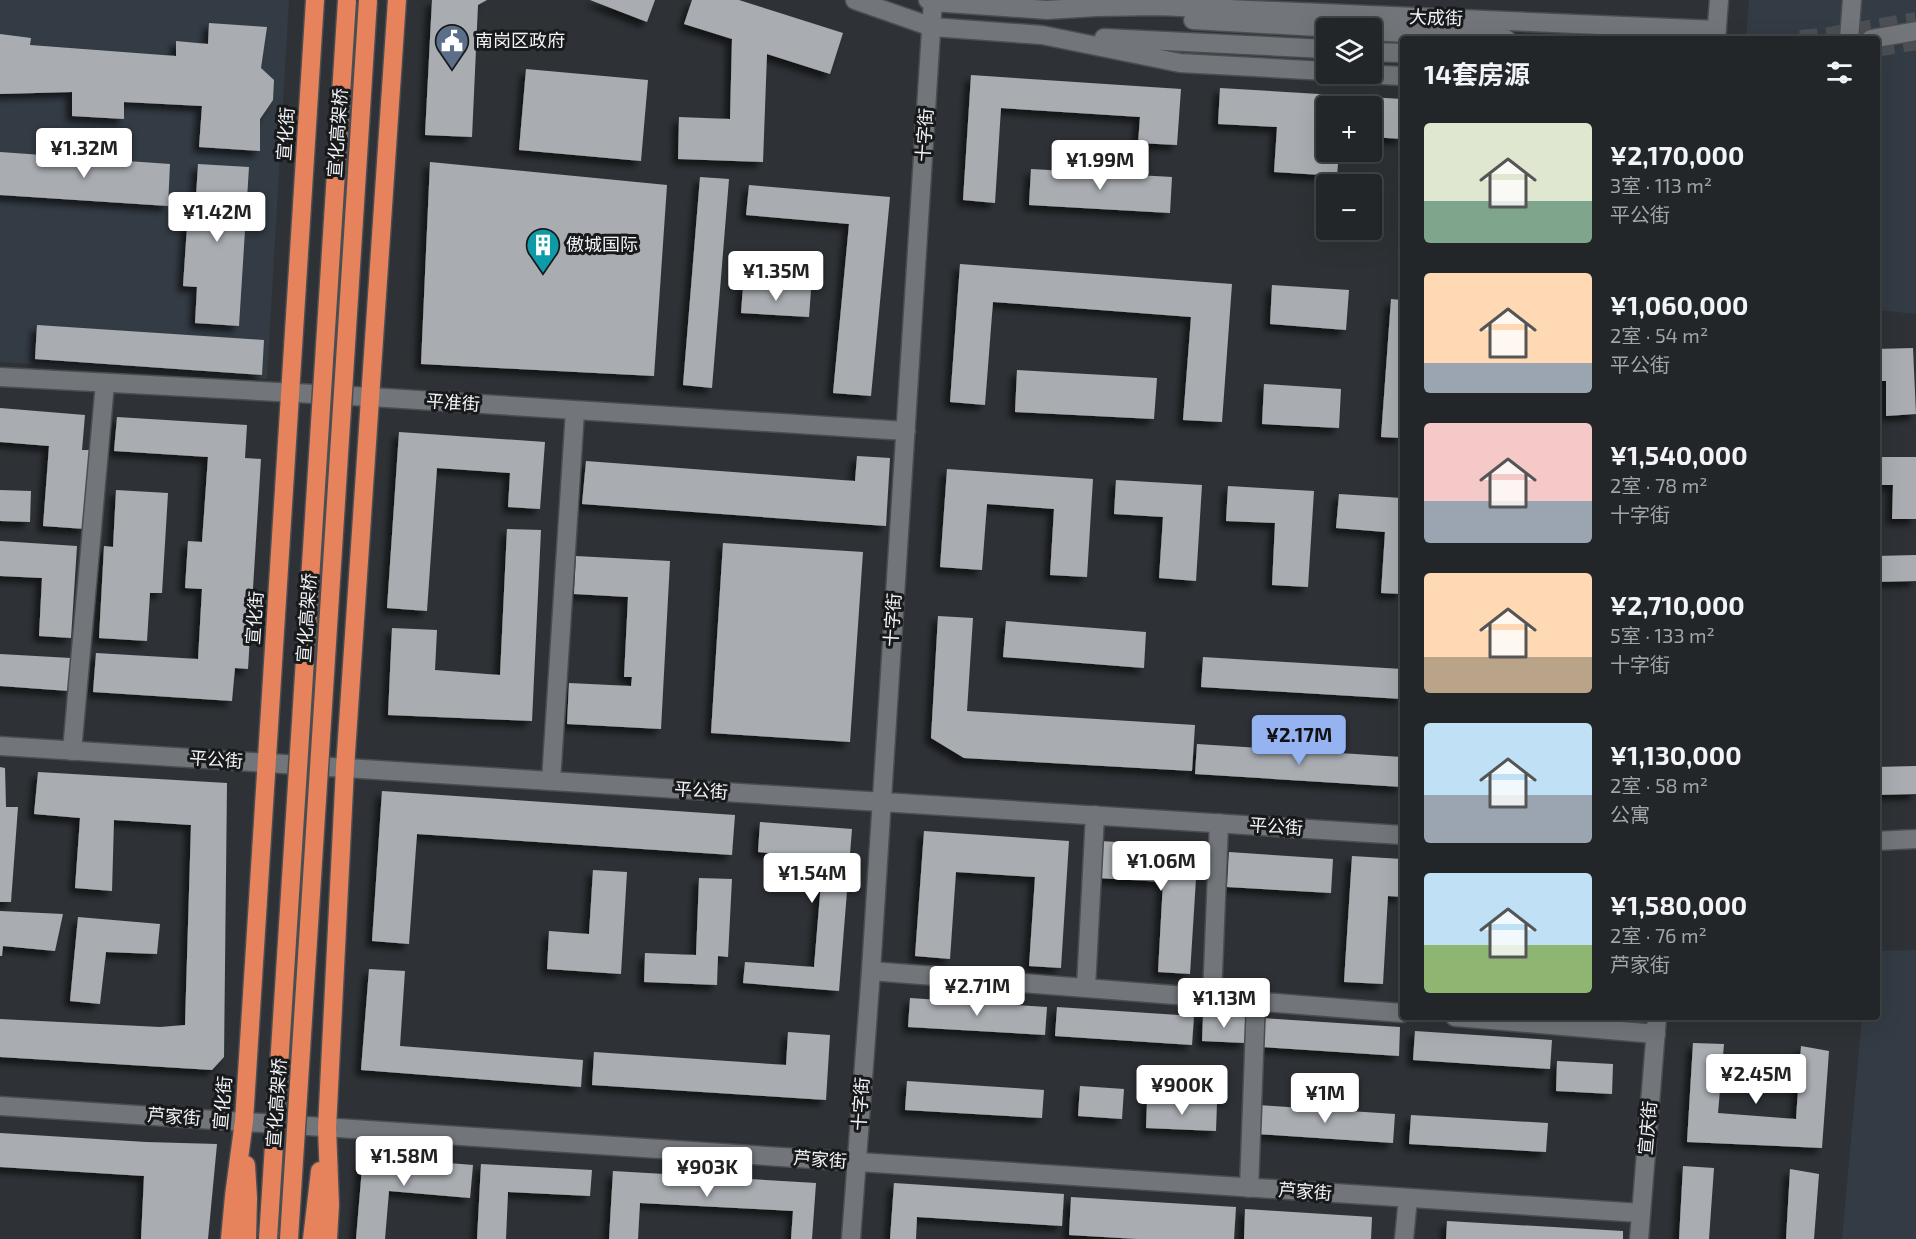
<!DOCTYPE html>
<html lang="zh">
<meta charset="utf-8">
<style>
body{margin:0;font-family:"Exo 2","Noto Sans SC",sans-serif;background:#2a2e30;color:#f1f3f6;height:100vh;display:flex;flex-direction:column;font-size:22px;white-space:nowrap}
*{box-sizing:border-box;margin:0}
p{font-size:20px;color:#a2a5a8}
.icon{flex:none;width:33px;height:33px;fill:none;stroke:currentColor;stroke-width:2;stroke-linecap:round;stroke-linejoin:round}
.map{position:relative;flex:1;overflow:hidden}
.side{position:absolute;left:1400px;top:36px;width:480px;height:984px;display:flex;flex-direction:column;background:#222628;border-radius:6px;box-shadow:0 6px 24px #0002,0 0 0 2px #3f4345}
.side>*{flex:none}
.fabs{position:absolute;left:1316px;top:18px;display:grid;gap:12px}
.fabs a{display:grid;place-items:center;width:66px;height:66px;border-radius:6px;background:#222628;box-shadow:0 6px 24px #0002,0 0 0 2px #3f4345;font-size:30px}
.price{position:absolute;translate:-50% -51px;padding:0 14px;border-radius:6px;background:#fff;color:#222;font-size:20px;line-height:39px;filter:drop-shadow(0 2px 3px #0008)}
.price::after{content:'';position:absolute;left:50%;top:36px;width:18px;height:14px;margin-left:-9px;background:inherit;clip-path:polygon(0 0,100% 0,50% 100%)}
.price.current{background:#95b2f1;color:#111}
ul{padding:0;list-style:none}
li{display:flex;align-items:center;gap:18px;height:150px;padding:0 24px}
li span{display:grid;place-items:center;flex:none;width:168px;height:120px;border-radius:6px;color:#555}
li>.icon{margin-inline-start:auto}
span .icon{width:72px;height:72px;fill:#fffc;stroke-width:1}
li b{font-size:26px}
h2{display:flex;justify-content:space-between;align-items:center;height:72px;padding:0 24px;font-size:26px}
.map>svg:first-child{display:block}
.built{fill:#333b44}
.building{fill:#a9adb2;filter:url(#shadow)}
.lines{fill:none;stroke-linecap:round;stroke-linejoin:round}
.secondary-tunnel{stroke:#4b4f53;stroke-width:18;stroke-dasharray:18 9;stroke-linecap:butt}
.street-casing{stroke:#4b4e51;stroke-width:21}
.secondary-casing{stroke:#4b4e51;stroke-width:21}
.highway-casing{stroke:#4b4e51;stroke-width:21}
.street{stroke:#72767b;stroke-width:18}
.secondary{stroke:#72767b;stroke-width:18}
.highway{stroke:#e6835c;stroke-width:18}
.highway-bridge-casing{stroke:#4b4e51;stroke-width:21;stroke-linecap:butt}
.highway-bridge{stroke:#e6835c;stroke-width:18}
.labels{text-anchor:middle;stroke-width:6;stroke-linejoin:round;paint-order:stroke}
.street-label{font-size:18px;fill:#f1f3f6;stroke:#18191b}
.poi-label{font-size:18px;fill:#f1f3f6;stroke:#18191b;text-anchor:start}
</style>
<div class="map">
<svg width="1916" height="1239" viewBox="0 0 1916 1239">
<defs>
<filter id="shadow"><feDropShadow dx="-5.5" dy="5.5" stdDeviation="3" flood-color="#0009"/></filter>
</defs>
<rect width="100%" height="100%" fill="#2e3236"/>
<!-- built -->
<path class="built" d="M0 0H289L267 379 0 362Z
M1749 0H1916V314L1877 310 1876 39H1746Z
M1916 950V1239H1842L1862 1017H1876L1877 951Z"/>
<!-- building -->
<path class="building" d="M432 0H487L478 5 472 137 425 135Z
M590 0H655L647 22Z
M692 0H739L843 33 830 74 767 54 763 162 678 159 679 117 730 119 732 39 684 24Z
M209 23 267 27 261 68 274 80 273 100 260 119V151L199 147 202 106 124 102V119L72 116V92L0 94V34L31 38 30 45 176 56V41L208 44Z
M526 69 648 80 641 161 519 150Z
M971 75 1181 89 1177 145 1138 143 1140 117 1001 108 995 203 963 200Z
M1220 88 1402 99V139L1371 137V106H1326V152H1339L1337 176 1274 172 1277 127 1218 124Z
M0 152 170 164 168 206 0 195Z
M430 162 667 185 654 376 421 364Z
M198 164 249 167 239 326 195 323 197 287 183 286 189 197H196Z
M1031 169 1172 177 1170 213 1029 205Z
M700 177 729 179 712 388 683 385Z
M749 185 890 197 871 396 833 393 849 224 746 215Z
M960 264 1232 284 1222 422 1183 420 1191 317 993 302 985 405 950 402Z
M1272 285 1349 290 1346 330 1270 324Z
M743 286 811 290 809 317 741 313Z
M1391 299 1402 300V438L1381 437Z
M37 325 264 340 262 375 35 359Z
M1913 348 1916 414 1886 416V381H1876V349Z
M1017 370 1157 378 1154 419 1015 412Z
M1264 384 1341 389 1339 428 1262 424Z
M0 408 85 415 82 450H91L85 529 43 526 49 446 0 442Z
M117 417 247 425 245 458 261 459 248 669 235 668 232 701 93 692 96 653 198 659 202 589 185 588 188 541 202 542 208 457 114 451Z
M399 432 545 442 540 509 508 507 510 473 437 468 427 611 387 608Z
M857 456 890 458 886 526 582 504 586 461 855 481Z
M1876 457H1916V519H1892L1893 485H1876Z
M947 469 1093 479 1087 577 1050 575 1054 509 987 504 982 570 940 567Z
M1116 480 1202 485 1196 581 1159 578 1163 517 1114 514Z
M1228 486 1314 491 1308 587 1272 585 1275 523 1226 521Z
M0 490 31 491 30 522 0 521Z
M116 490 168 493 162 593H150L147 641 99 638 104 546 113 547Z
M1339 494 1402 498V594L1381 593 1385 532 1336 528Z
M507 529 541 530 532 721 388 715 392 628 437 630 435 670 500 675Z
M0 541 77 546 71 638 39 636 42 578 0 576Z
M723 543 863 552 850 742 711 733Z
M1916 555V581L1876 582V556Z
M576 556 670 561 661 729 567 724 569 683 631 686 632 677H624L628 597 574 594Z
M938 616 973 618 967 711 1195 725 1192 771 964 758 931 738Z
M1006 621 1146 632 1144 668 1003 657Z
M0 654 71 658 69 691 0 686Z
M1203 657 1402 669V699L1201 687Z
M1197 744 1402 757V787L1195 774Z
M1916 766V794L1876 795V767Z
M0 767 5 768 6 807H18L11 902H0Z
M38 772 227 783 224 1057 212 1070 0 1057V1019L160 1027 185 1025 191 825 114 820 112 891 75 888 80 818 34 814Z
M382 791 735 815 732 855 417 834 409 944 372 941Z
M760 822 852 829 839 991 743 983 745 962 814 967 823 858 758 852Z
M924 831 1069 841 1061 968 1029 966 1035 877 956 872 950 959 915 956Z
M1100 841 1198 847 1190 974 1158 972 1163 882 1098 878Z
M1229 852 1333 859 1331 893 1227 887Z
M1352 856 1402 859V897L1388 896 1383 984 1344 982Z
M593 870 627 872 621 974 547 969 549 931 589 934Z
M699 878 732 879 728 957 718 956 717 985 644 982 645 953 696 955Z
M0 911 63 914 55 951 3 946 2 956H0Z
M78 917 160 924 157 954 106 952 100 1004 70 1001Z
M369 969 405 971 400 1046 583 1060 581 1087 361 1070Z
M910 998 1047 1007 1045 1035 908 1027Z
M1057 1007 1194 1016 1192 1045 1055 1036Z
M1203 1015 1246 1017 1245 1043 1202 1041Z
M1263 1018 1400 1027 1399 1056 1262 1047Z
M1415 1031 1552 1040 1550 1069 1413 1060Z
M788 1032 830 1035 826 1100 592 1085 594 1052 786 1065Z
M1693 1043 1724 1044 1718 1113 1796 1119 1801 1046 1829 1051 1822 1148 1687 1142Z
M1557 1061 1613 1064 1612 1094 1556 1091Z
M907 1081 1044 1090 1042 1118 905 1110Z
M1080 1086 1124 1089 1122 1119 1078 1116Z
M1147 1100 1217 1103 1216 1131 1146 1128Z
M1258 1105 1395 1114 1393 1143 1256 1134Z
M1411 1115 1548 1123 1546 1152 1409 1144Z
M0 1133 146 1142 217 1144 208 1239H141L144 1176 0 1167Z
M363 1156 473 1165 470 1198 389 1191 385 1239H356Z
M481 1164 592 1170 590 1196 508 1192 506 1239H477Z
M1683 1166 1714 1168 1709 1239H1679Z
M1790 1169 1819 1174 1814 1239H1786Z
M613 1171 816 1183 812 1239H791L793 1211 640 1203 638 1239H609Z
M894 1183 1064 1194 1062 1226 917 1217 916 1239H890Z
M1071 1197 1236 1207 1234 1239H1138L1069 1235Z
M1245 1209 1372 1217 1371 1239H1244Z
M1447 1221 1623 1231V1239H1446Z"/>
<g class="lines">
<!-- secondary-tunnel -->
<path class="secondary-tunnel" d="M1800 39 1823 37 1916 21
M1876 48 1916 41"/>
<!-- street casing -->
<g class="street-casing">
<path id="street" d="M1849 39 1852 0
M1871 39 1916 31
M72 751 105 383
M551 781 575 411
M871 971 1402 1013
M1086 987 1095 815
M1212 997 1219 823
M1455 1017 1656 1034
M1249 1188 1256 1000
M1404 1239 1408 1198"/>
</g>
<!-- secondary casing -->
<g class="secondary-casing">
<path id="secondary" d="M855 0 932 27 1042 35 1180 63 1326 71
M928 0 933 2 1047 10 1096 7 1158 6 1717 30
M1193 20 1335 28
M1371 31 1506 39
M1104 38 1326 49
M1716 39 1719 0
M1371 52 1402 53
M1364 74 1402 76
M0 377 371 397 906 431
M0 746 1402 835
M1876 841 1916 839
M0 1106 1641 1213
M851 1239 871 971 933 0
M1639 1239 1657 1017"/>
</g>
<!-- highway casing -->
<g class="highway-casing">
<path id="highway" d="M246 1165 248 1198 247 1239
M230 1239 234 1196 244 1121 315 0
M312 1239 320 1171
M328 1239 330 1205 327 1128 345 768 397 0"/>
</g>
<!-- street -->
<use href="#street" class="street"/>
<!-- secondary -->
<use href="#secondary" class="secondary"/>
<!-- highway -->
<use href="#highway" class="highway"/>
<!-- highway-bridge casing -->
<g class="highway-bridge-casing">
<path id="highway-bridge" d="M268 1239 347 0
M289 1239 368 0"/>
</g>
<!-- highway-bridge -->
<use href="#highway-bridge" class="highway-bridge"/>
</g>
<!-- icons -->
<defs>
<g id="civic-pin" transform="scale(1.725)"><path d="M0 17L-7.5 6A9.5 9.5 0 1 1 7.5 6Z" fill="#5c6f8a" stroke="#18191b"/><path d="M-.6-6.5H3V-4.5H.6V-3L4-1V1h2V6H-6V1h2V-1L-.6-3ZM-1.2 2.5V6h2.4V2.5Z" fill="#fff"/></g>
<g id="building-pin" transform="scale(1.725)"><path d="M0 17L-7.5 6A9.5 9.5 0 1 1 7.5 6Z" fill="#0f9aa8" stroke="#18191b"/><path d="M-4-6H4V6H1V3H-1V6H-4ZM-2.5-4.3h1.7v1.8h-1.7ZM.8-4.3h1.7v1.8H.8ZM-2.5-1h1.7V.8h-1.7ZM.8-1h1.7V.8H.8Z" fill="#fff"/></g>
</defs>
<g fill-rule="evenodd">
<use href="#civic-pin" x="452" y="41"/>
<use href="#building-pin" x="543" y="245"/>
</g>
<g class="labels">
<!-- street labels -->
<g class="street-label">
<text transform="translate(1436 18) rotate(2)" y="6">大成街</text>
<text transform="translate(338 133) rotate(-86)" y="6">宣化高架桥</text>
<text transform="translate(286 134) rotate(-86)" y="6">宣化街</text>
<text transform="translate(925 135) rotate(-86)" y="6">十字街</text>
<text transform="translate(453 403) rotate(4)" y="6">平准街</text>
<text transform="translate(255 618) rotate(-86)" y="6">宣化街</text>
<text transform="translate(307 618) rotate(-86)" y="6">宣化高架桥</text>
<text transform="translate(893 620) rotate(-86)" y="6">十字街</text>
<text transform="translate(216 760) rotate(4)" y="6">平公街</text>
<text transform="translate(701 791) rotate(4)" y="6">平公街</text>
<text transform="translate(1276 827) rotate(4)" y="6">平公街</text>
<text transform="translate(223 1103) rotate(-85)" y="6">宣化街</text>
<text transform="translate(277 1103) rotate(-86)" y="6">宣化高架桥</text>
<text transform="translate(861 1104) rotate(-86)" y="6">十字街</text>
<text transform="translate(174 1117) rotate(4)" y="6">芦家街</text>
<text transform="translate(1648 1128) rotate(-85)" y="6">宣庆街</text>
<text transform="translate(820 1160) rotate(4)" y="6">芦家街</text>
<text transform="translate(1305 1192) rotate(4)" y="6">芦家街</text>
</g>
<!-- poi labels -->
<g class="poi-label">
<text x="475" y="47">南岗区政府</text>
<text x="566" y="251">傲城国际</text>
</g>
</g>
</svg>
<div class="fabs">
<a><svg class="icon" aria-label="layers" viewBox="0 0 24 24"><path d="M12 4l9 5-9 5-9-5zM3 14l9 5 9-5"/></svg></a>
<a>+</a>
<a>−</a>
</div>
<b class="price" style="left:84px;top:179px">¥1.32M</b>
<b class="price" style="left:1100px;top:191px">¥1.99M</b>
<b class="price" style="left:217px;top:243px">¥1.42M</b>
<b class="price" style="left:776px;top:302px">¥1.35M</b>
<b class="price current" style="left:1299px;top:766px">¥2.17M</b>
<b class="price" style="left:1161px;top:892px">¥1.06M</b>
<b class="price" style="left:812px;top:904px">¥1.54M</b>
<b class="price" style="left:977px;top:1017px">¥2.71M</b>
<b class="price" style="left:1224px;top:1029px">¥1.13M</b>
<b class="price" style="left:1756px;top:1105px">¥2.45M</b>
<b class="price" style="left:1182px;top:1116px">¥900K</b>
<b class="price" style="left:1325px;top:1124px">¥1M</b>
<b class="price" style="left:404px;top:1187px">¥1.58M</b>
<b class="price" style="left:707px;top:1198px">¥903K</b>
<section class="side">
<h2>14套房源<svg class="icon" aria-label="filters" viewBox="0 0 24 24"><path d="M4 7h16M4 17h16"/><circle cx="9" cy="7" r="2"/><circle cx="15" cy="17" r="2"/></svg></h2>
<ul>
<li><span style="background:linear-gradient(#dfe7d0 65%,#7fa58c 0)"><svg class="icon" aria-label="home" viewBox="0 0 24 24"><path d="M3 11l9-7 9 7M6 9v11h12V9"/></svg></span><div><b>¥2,170,000</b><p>3室 · 113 m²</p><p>平公街</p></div></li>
<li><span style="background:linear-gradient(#ffd9b3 75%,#9aa5b1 0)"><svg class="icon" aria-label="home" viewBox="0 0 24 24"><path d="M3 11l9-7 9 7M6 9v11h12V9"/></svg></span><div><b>¥1,060,000</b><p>2室 · 54 m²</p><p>平公街</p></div></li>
<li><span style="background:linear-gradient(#f6c9c9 65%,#9aa5b1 0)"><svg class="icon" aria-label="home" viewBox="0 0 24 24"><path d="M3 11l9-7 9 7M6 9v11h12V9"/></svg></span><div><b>¥1,540,000</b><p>2室 · 78 m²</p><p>十字街</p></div></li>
<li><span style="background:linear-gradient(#ffd9b3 70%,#b9a48a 0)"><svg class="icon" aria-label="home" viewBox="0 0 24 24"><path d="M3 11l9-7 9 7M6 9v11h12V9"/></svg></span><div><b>¥2,710,000</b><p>5室 · 133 m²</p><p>十字街</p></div></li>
<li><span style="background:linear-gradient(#bfe0f5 60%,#9aa5b1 0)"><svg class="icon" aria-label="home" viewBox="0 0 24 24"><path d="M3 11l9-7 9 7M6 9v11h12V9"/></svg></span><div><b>¥1,130,000</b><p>2室 · 58 m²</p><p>公寓</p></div></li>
<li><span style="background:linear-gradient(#bfe0f5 60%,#8fb573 0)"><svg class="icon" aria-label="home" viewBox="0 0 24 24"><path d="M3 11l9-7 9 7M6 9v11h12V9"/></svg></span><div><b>¥1,580,000</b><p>2室 · 76 m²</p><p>芦家街</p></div></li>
</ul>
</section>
</div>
